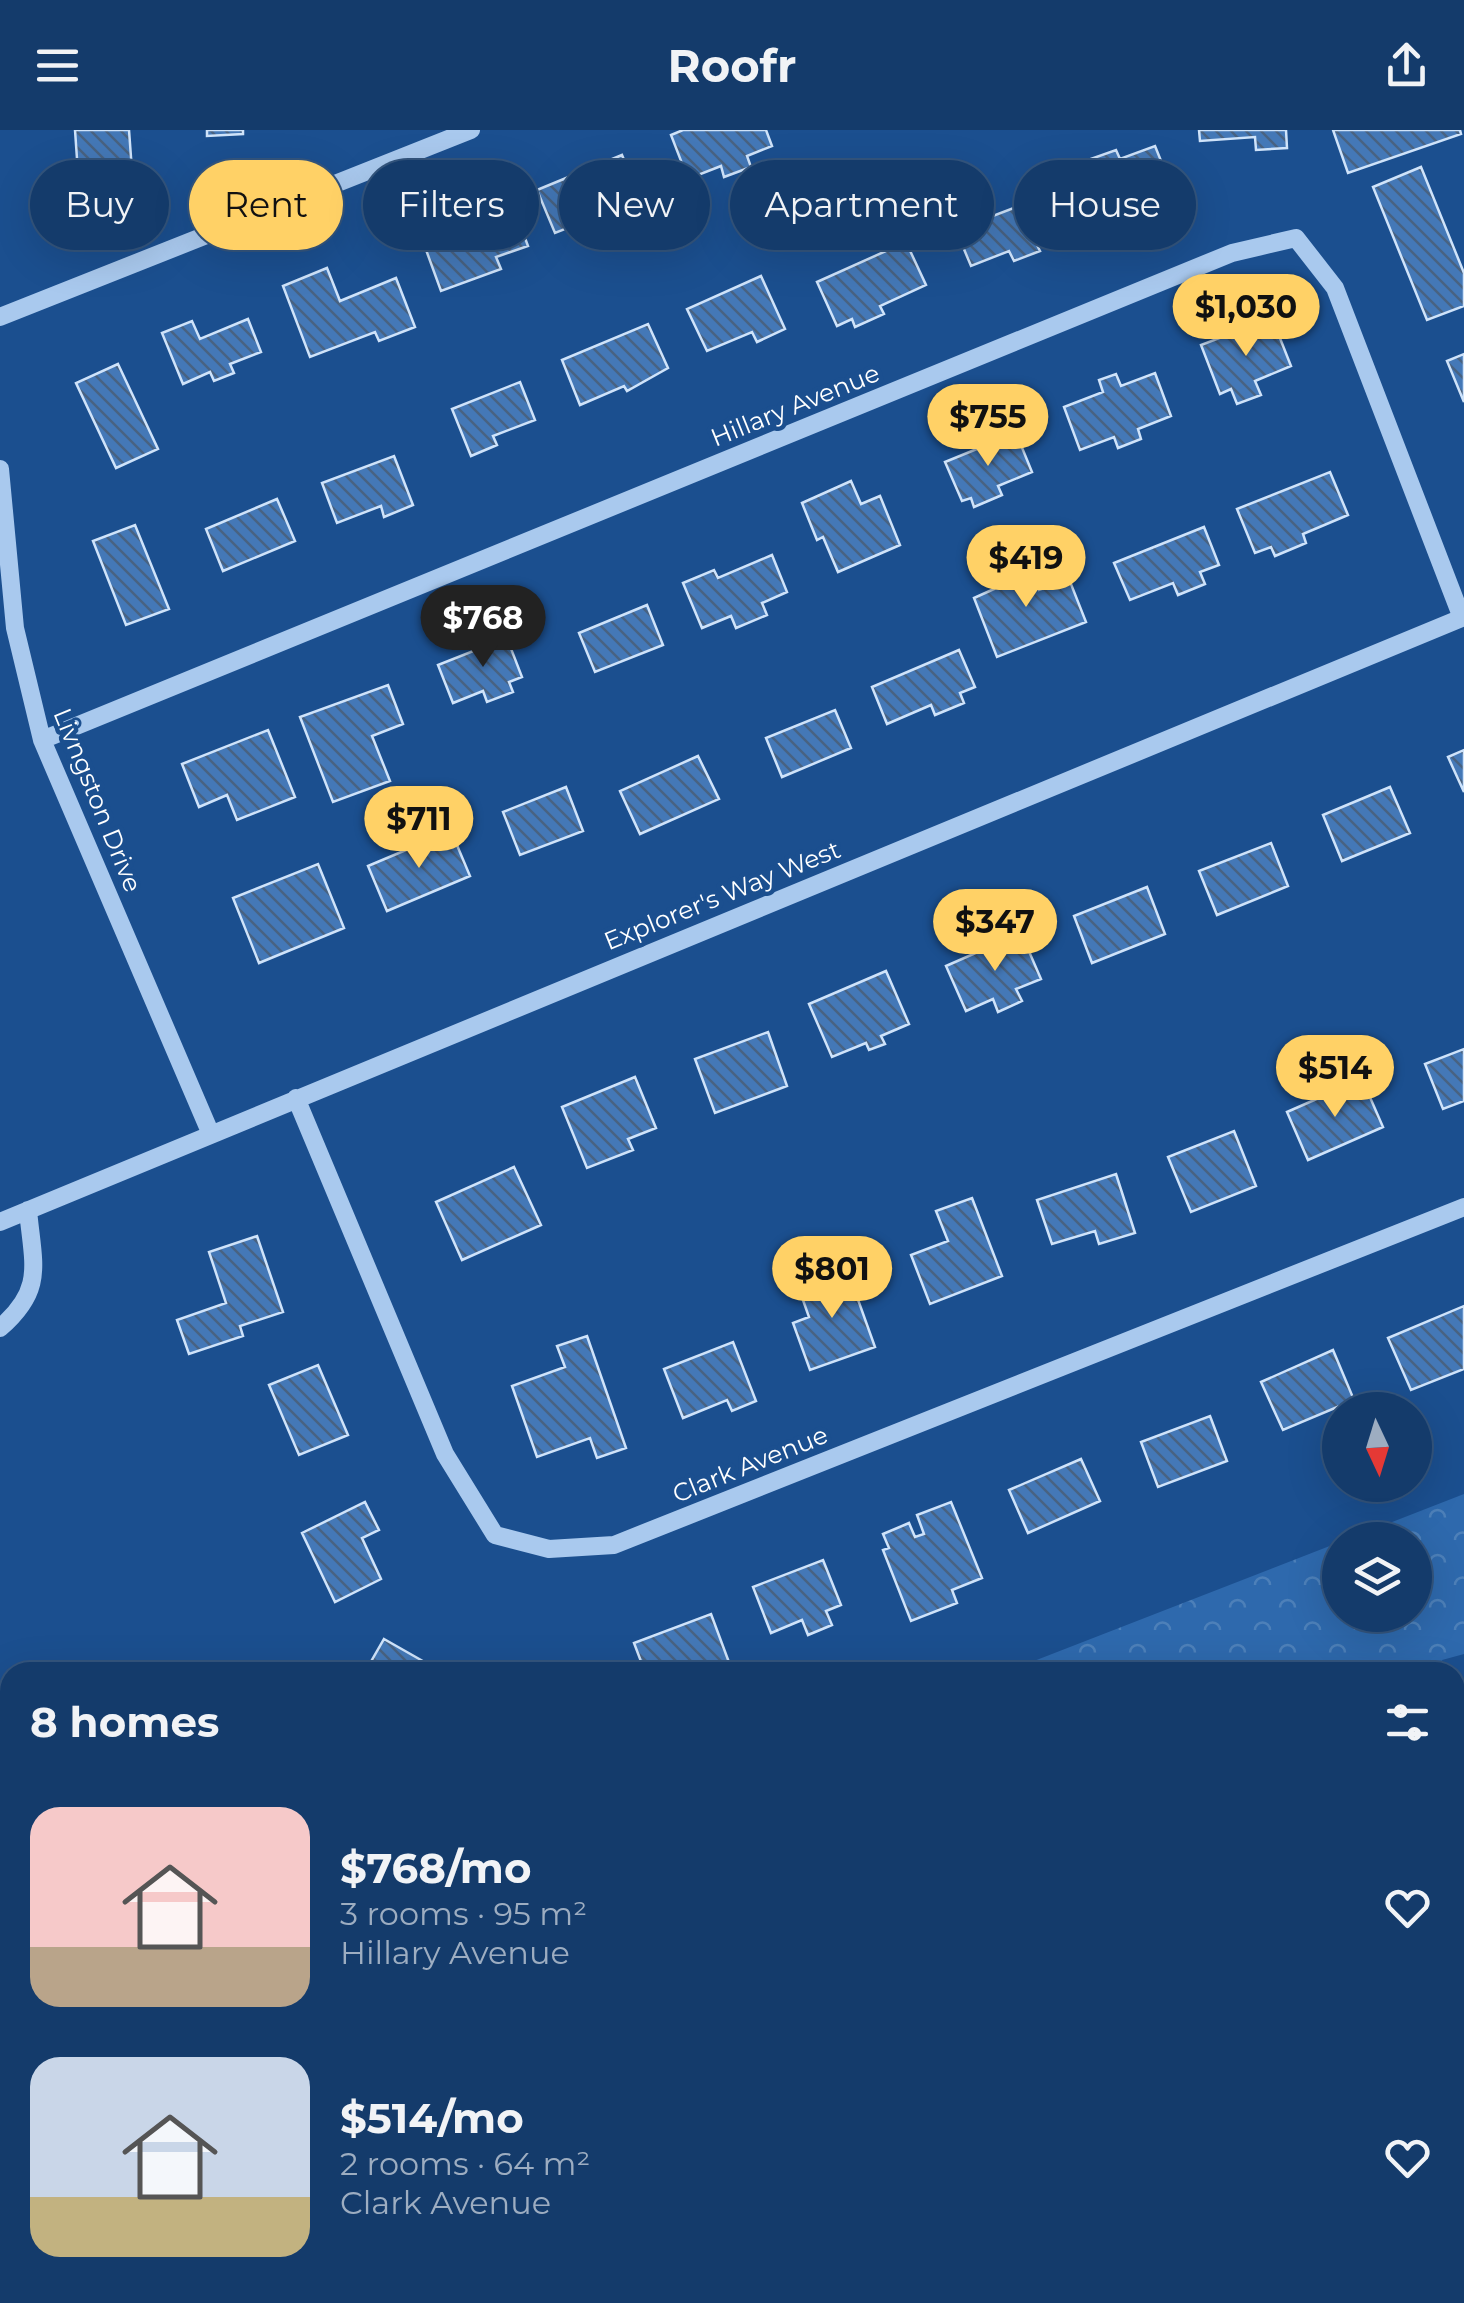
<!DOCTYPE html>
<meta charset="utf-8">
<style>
body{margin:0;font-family:Montserrat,sans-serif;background:#214673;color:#f1f3f6;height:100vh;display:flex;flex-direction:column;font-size:38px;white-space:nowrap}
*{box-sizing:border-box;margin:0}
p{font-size:32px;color:#9dadc1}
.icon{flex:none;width:55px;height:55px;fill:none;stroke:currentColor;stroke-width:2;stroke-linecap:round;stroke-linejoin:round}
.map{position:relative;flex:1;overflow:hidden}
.sheet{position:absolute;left:0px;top:1532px;width:1465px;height:642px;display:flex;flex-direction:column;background:#143b6b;border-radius:30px 30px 0 0;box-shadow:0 10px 40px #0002,0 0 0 2px #33557e}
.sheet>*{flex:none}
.banner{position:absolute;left:30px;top:30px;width:1405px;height:90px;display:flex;gap:20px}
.needle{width:65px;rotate:176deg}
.tools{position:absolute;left:1322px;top:1262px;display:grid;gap:20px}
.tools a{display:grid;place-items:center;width:110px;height:110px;border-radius:50%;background:#143b6b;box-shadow:0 10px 40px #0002,0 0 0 2px #33557e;font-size:50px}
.price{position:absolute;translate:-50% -85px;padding:0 22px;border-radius:35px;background:#ffd166;color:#111;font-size:32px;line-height:65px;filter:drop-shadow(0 2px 5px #0008)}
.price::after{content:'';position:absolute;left:50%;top:60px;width:30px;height:22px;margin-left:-15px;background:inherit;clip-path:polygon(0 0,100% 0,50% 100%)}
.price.selected{background:#222;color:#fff}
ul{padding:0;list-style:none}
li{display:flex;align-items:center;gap:30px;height:250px;padding:0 30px}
li span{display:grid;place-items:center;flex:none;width:280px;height:200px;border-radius:30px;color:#555}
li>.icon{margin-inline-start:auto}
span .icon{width:120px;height:120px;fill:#fffc;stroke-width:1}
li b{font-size:42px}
h2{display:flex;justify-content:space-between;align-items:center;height:120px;padding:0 30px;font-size:42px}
.tag{padding:0 35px;border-radius:45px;background:#143b6b;box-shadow:0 10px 40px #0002,0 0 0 2px #33557e;font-size:35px;line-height:90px}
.tag.selected{background:#ffd166;color:#111}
header{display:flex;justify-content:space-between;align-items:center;height:130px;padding:0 30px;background:#143b6b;font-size:45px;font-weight:700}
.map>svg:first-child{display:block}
.forest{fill:url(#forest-crowns)}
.building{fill:url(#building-back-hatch);stroke:#cfe3fa;stroke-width:2.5}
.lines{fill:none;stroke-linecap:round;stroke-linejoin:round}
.minor{stroke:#a9c9ee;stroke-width:18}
.labels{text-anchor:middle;stroke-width:9;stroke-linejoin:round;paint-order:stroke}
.street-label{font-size:25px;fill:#fff;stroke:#1b4f8f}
</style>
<header><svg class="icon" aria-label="menu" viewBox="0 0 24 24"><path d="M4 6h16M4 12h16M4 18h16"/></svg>Roofr<svg class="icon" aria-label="share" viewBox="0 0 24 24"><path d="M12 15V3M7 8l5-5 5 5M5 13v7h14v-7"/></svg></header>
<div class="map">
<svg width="1464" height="2173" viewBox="0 0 1464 2173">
<defs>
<pattern id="forest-crowns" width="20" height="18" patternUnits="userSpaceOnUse" patternTransform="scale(2.5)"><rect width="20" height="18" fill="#2e69ad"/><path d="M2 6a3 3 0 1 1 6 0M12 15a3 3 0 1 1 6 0" fill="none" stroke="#4d80b9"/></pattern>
<pattern id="building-back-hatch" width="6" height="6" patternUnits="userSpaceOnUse" patternTransform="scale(2.5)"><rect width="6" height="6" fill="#4478b7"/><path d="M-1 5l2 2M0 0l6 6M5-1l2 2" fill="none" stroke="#486282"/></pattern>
</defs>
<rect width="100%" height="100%" fill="#1b4f8f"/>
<!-- forest -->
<path class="forest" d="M1464 1364V1524L1442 1530 1445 1542H1006L1340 1412V1485H1415V1410H1346Z
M1455 1575 1464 1605V1859L1455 1862Z
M132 2165H457L438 2173H137Z"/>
<!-- building -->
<path class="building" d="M75 0H129L134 68 80 72Z
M207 0H243V4L207 6Z
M683 0H766L772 16 747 26 751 37 724 47 721 36 688 49 671 5Z
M1199 0H1286L1287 18 1256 20 1255 7 1200 11Z
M1333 0H1460L1461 4 1348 43Z
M1155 16 1174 63 1127 80 1131 89 1105 99 1101 90 1085 95 1067 49 1089 41 1085 31 1116 20 1120 29Z
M622 25 640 68 611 80 616 90 584 103 580 93 555 103 537 60Z
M1421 37 1464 143V176L1427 190 1373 57Z
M486 68 491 81 512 73 528 116 496 127 501 139 441 161 421 106 463 91 459 79Z
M1040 68 1054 103 1035 111 1040 121 1014 131 1009 121 971 136 956 100Z
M906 112 926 155 880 176 884 184 855 197 852 189 837 196 817 152Z
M327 138 340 171 396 148 415 197 379 211 375 202 310 227 283 156Z
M761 146 785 199 757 212 752 202 707 221 687 179Z
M1272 188 1291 236 1255 251 1261 265 1237 274 1231 259 1220 264 1201 215Z
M248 189 261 222 230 234 234 243 214 251 210 242 183 254 162 203 192 191 200 209Z
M648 194 668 238 627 261 624 256 580 275 562 230Z
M1464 224V272L1447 231Z
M118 234 158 319 116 338 76 253Z
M1155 243 1171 286 1138 299 1141 309 1118 318 1114 307 1080 320 1064 277 1103 262 1099 250 1116 244 1121 256Z
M520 252 535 290 493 306 497 315 471 326 452 279Z
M1016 303 1032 342 998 356 1002 365 974 377 971 368 962 371 945 332Z
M394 326 413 375 384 387 381 376 337 393 322 353Z
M1330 342 1348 385 1303 404 1306 413 1275 426 1271 417 1255 423 1237 379Z
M851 351 861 374 880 366 900 415 838 442 823 407 817 410 802 373Z
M277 369 295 411 223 441 206 399Z
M135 395 169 479 126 495 93 411Z
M1204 397 1219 435 1200 442 1205 454 1178 465 1173 453 1130 470 1114 433Z
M772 425 787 462 762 473 767 485 736 498 731 486 702 498 683 453 714 440 718 448Z
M1028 432 1039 460 1069 449 1086 492 997 527 974 468 994 459 989 447Z
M647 475 663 515 595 542 579 503Z
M503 498 522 547 509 552 513 562 487 572 483 561 453 573 438 535 481 518 477 508Z
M959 520 975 557 960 563 964 573 935 585 931 575 887 594 872 557Z
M388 555 403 594 372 606 390 651 333 672 300 587Z
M835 580 851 618 782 647 766 608Z
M268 600 295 667 237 690 227 665 199 677 182 634Z
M1464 620V662L1448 627Z
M698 626 719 669 640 704 620 661Z
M566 657 583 701 520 725 503 682Z
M1390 657 1410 703 1342 731 1323 685Z
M451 701 470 746 387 781 368 736Z
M1271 713 1288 756 1217 785 1199 741Z
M318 734 344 798 259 833 233 768Z
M1147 757 1165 804 1092 833 1074 786Z
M1021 803 1041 849 1016 859 1022 871 998 882 993 869 966 881 946 836Z
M886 841 909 894 881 906 885 914 869 920 866 913 832 927 809 874Z
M768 902 787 956 715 983 695 929Z
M1464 919V971L1443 979 1425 934Z
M635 947 656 998 628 1009 633 1020 587 1038 562 977Z
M1362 949 1383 997 1308 1030 1287 982Z
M1234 1001 1256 1056 1191 1082 1168 1027Z
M514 1037 541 1095 462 1130 436 1072Z
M1116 1044 1135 1103 1099 1114 1095 1101 1052 1114 1037 1070Z
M972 1068 1002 1146 930 1174 911 1125 948 1111 936 1081Z
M257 1106 283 1182 240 1196 243 1206 189 1224 177 1190 226 1173 209 1122Z
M847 1139 875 1217 810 1240 793 1193 809 1187 798 1156Z
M1464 1176V1239L1411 1260 1388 1208Z
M587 1206 626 1318 597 1328 590 1308 537 1327 512 1256 565 1237 557 1216Z
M733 1212 756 1271 732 1281 727 1270 683 1288 664 1239Z
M1333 1220 1354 1270 1283 1300 1261 1252Z
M318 1235 348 1305 299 1325 269 1255Z
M1210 1286 1227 1331 1158 1357 1141 1312Z
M1081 1329 1100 1371 1028 1403 1009 1360Z
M365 1372 379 1400 362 1408 381 1449 335 1472 302 1403Z
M951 1372 982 1448 952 1460 957 1473 911 1491 883 1420 889 1418 883 1404 909 1393 915 1407 924 1404 917 1385Z
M823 1430 841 1475 826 1481 832 1495 808 1505 802 1490 771 1503 753 1457Z
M711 1484 730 1535 711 1542H645L634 1513Z
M384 1509 442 1542H365Z
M1464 1951V2022L1455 2026V1955Z
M1065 2165H1121L1105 2173H1069Z"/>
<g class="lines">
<!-- minor -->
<path class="minor" d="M0 187 471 0
M0 339 15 498 42 610 210 1002
M42 610 1232 123 1296 108 1335 158 1462 488
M296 968 445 1324 495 1405 549 1419 614 1415 1464 1077
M0 1092 1464 487
M0 1198C45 1159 33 1135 28 1080
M1455 2117 1464 2113
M1322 2173 1341 2165"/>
</g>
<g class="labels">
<!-- street labels -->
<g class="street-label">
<text transform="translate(795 275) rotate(-22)" y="9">Hillary Avenue</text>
<text transform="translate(98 670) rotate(68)" y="9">Livngston Drive</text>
<text transform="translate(722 765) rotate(-22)" y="9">Explorer's Way West</text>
<text transform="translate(750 1334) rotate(-22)" y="9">Clark Avenue</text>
</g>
</g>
</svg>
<div class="tools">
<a><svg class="needle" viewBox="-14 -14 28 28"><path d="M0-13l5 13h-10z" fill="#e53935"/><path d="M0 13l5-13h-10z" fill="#9dadc1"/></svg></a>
<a><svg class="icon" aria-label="layers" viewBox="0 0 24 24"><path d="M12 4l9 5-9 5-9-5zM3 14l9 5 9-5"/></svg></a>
</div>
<b class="price" style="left:1246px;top:229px">$1,030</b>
<b class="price" style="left:988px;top:339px">$755</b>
<b class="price" style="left:1026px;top:480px">$419</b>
<b class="price selected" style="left:483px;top:540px">$768</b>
<b class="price" style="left:419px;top:741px">$711</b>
<b class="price" style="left:995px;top:844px">$347</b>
<b class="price" style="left:1335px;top:990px">$514</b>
<b class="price" style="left:832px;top:1191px">$801</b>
<div class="banner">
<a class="tag">Buy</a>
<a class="tag selected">Rent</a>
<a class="tag">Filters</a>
<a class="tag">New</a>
<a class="tag">Apartment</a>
<a class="tag">House</a>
</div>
<section class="sheet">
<h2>8 homes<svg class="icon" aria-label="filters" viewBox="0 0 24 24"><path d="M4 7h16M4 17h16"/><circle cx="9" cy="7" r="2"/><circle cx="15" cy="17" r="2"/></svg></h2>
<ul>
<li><span style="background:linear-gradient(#f6c9c9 70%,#b9a48a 0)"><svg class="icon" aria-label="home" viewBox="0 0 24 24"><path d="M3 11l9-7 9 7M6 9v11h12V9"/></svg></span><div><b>$768/mo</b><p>3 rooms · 95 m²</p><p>Hillary Avenue</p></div><svg class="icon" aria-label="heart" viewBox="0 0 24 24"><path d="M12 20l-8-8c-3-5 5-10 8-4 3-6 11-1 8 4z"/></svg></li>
<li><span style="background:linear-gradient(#c9d6e8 70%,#c2b280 0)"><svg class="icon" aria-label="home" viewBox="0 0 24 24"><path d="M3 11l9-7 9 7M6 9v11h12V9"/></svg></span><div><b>$514/mo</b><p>2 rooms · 64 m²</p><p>Clark Avenue</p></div><svg class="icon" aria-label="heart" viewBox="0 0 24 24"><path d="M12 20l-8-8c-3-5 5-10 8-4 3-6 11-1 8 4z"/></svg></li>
</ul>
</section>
</div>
